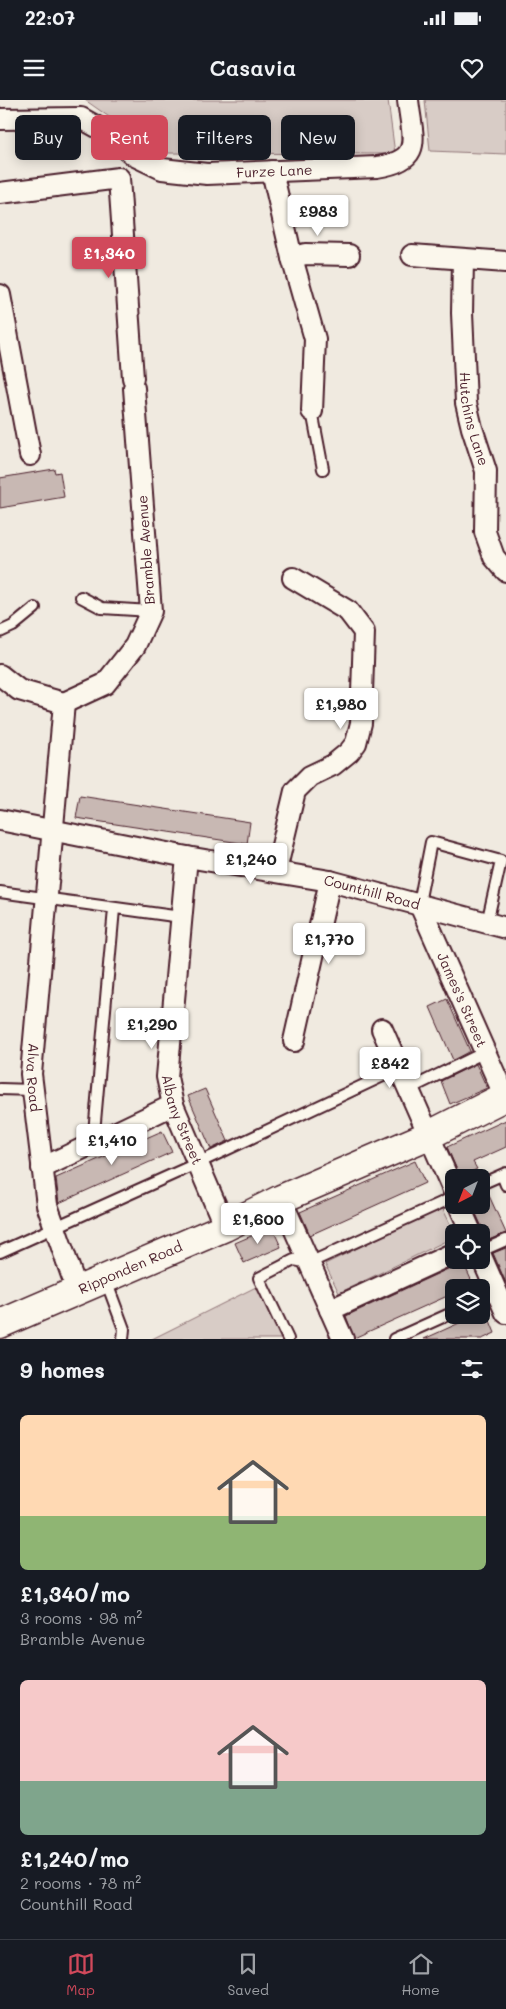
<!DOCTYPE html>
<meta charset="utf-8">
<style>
body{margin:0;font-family:Mali,sans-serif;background:#242831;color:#f1f3f6;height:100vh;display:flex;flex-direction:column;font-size:19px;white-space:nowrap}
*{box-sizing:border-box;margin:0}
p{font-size:16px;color:#9ea1a6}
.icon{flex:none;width:28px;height:28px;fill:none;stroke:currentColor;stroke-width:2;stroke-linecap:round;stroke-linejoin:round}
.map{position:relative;height:1239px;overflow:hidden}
.side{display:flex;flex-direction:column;background:#171b24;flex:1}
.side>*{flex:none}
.hud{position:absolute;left:15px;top:15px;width:476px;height:45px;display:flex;gap:10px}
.needle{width:32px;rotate:222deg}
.tools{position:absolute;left:445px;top:1069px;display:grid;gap:10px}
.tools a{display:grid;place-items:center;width:45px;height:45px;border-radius:8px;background:#171b24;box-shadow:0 2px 12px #0003;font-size:25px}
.price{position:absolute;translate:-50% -42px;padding:0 11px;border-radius:5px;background:#fff;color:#222;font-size:16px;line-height:32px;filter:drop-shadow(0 1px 2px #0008)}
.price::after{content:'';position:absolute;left:50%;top:30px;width:15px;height:11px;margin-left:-8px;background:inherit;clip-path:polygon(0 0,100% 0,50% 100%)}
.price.on{background:#d1495b;color:#fff}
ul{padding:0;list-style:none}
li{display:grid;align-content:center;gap:10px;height:265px;padding:0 20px}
li span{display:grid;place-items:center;height:155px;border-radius:8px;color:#555}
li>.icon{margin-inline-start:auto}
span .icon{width:90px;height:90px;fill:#fffc;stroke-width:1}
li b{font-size:21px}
h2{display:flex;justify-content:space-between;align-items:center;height:60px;padding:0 20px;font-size:21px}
.chip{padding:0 18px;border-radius:8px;background:#171b24;box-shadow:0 2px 12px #0003;font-size:18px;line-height:45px}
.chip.on{background:#d1495b;color:#fff}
.status{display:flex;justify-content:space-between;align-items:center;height:35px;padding:0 25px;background:#171b24;direction:ltr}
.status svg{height:14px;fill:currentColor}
header{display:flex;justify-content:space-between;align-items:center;height:65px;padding:0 20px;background:#171b24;font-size:22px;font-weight:600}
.menu{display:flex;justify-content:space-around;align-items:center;height:70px;border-top:1px solid #363941;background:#171b24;font-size:14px;color:#9ea1a6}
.menu a{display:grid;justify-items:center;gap:2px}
.menu .on{color:#d1495b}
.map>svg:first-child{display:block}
.green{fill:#d8ccc6;stroke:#917678}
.building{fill:#c8b8b3;stroke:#4a1f2b}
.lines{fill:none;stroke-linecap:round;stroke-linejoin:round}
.service-casing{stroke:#4a1f2b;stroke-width:14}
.minor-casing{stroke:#4a1f2b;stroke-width:24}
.primary-casing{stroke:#4a1f2b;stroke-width:31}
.service{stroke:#fbf7ec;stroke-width:10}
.minor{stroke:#fbf7ec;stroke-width:20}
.primary{stroke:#fbf7ec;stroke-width:28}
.labels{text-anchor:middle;stroke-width:4.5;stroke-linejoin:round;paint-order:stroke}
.street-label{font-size:14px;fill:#4a1f2b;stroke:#fbf7ec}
</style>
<div class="status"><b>22:07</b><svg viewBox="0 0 49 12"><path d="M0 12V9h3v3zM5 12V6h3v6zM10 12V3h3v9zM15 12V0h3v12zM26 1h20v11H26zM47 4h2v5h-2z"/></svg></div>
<header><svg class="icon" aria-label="menu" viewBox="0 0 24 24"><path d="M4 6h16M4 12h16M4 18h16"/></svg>Casavia<svg class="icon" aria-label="heart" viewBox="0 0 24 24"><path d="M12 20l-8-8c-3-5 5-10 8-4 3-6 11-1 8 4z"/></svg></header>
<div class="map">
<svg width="506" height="1239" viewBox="0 0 506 1239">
<rect width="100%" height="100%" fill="#f0eae0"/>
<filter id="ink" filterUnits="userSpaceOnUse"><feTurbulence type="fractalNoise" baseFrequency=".02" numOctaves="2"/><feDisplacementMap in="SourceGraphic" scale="10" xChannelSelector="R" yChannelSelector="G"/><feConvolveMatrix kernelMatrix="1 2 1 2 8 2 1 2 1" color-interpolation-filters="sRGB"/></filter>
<g filter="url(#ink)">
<!-- green -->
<path class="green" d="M85 0H388L395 54 165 53 155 49Z
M425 0H506V54L430 51Z
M442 1107 454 1132V1137L339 1193 325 1164Z
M260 1185 285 1239H152Z"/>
<!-- building -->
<path class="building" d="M54 369 55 373 60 372 64 397 0 408V378Z
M80 696 250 722 247 744 76 718Z
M447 899 470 951 453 960 430 907Z
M476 964 487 988 450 1004 441 981Z
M205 989 228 1041 211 1049 188 996Z
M506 1020V1047L473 1062 477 1069 460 1077 447 1047Z
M162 1031 172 1052 59 1103 56 1078Z
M415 1061 425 1083 310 1135 300 1112Z
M486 1089 506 1133 486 1141 482 1127 472 1105H481V1091Z
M272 1127 281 1147 244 1163 235 1143Z
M506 1148V1183L493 1153Z
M463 1162 473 1184 465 1188H454V1193L354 1238 346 1216Z
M486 1211 495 1233 482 1239H424L477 1215H481Z"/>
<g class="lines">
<!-- service casing -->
<g class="service-casing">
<path id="service" d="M312 311 323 369
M81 497 102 508 151 511
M0 532 13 526 35 508
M0 792 181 817
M419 803 431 742 501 761 487 823
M0 989 33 990
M409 989 485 952
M93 1044 114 809
M502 1075 506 1085
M481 1084 506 1073
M481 1151 506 1140
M0 1152 198 1063 400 968
M105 1178 124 1229 123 1239
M481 1199 497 1192
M288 1239 259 1178 294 1160 309 1163 454 1097
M394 1239 454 1212"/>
</g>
<!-- minor casing -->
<g class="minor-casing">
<g id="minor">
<path id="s1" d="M0 19 81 18 106 32 135 56 162 69 207 74 377 67C425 60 412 38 408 0"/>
<path d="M272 71 292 158 315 239 312 311"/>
<path d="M0 93 119 78 133 278"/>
<path d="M412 155 506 162"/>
<path d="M292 158 305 154 349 155"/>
<path id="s2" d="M463 160 462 213 466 303 472 328 486 371 485 432 494 457 506 471"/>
<path d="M0 195 30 355"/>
<path d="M0 575 19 590 64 603"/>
<path id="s3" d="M64 603 31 974 47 1105 77 1190"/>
<path d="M64 603 105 584 135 546 151 511 134 288"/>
<path id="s4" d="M0 720 187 757 330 781 506 828"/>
<path id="s5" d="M187 757 167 977 173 1005 225 1127"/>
<path d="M276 771 295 691 310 676 333 665 349 652 356 643 361 623 364 532 348 511 293 478"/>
<path id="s6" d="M419 803 505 997"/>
<path d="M382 929 454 1092"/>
<path d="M294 941 330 781"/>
<path d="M42 1068 173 1005"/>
<path d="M281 1099 343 1239"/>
<path d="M459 1105 471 1132"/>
<path d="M481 1156 506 1213"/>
<path d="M330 1210 454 1153"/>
</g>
</g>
<!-- primary casing -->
<g class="primary-casing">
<g id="primary">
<path id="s7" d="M0 1224 225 1127 281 1099 429 1035 506 996"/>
</g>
</g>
<!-- service -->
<use href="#service" class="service"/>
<!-- minor -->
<use href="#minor" class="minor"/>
<!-- primary -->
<use href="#primary" class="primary"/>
</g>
</g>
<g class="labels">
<!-- street labels -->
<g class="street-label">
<text dy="5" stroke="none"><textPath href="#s1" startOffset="290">Furze Lane</textPath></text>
<text dy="5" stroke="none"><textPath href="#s2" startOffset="160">Hutchins Lane</textPath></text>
<text transform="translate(146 450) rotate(-94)" y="5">Bramble Avenue</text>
<text dy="5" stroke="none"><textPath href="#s4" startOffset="379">Counthill Road</textPath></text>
<text dy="5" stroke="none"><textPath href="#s6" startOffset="106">James's Street</textPath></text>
<text dy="5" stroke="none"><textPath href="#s3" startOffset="376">Alva Road</textPath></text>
<text dy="5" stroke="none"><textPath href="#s5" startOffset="266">Albany Street</textPath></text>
<text dy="5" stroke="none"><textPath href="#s7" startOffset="142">Ripponden Road</textPath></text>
</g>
</g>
</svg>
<div class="tools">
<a><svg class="needle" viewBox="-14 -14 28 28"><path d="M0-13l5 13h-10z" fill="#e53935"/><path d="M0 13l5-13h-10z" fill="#9ea1a6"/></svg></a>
<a><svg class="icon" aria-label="locate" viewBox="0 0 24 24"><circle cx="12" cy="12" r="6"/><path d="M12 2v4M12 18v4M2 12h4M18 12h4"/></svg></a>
<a><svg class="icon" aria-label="layers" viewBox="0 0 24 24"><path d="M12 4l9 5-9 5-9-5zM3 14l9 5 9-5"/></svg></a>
</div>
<b class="price" style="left:318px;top:137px">£983</b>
<b class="price on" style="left:109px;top:179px">£1,340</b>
<b class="price" style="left:341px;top:630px">£1,980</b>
<b class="price" style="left:251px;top:785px">£1,240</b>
<b class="price" style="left:329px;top:865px">£1,770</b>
<b class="price" style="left:152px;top:950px">£1,290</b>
<b class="price" style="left:390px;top:989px">£842</b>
<b class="price" style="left:112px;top:1066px">£1,410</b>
<b class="price" style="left:258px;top:1145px">£1,600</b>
<div class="hud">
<a class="chip">Buy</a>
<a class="chip on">Rent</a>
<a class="chip">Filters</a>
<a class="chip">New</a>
</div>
</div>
<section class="side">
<h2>9 homes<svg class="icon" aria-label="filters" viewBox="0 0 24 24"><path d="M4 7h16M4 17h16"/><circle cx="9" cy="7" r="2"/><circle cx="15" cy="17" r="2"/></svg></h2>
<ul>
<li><span style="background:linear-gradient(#ffd9b3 65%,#8fb573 0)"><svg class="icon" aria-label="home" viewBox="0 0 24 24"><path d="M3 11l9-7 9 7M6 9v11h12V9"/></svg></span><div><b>£1,340/mo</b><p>3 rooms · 98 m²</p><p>Bramble Avenue</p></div></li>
<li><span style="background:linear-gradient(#f6c9c9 65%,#7fa58c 0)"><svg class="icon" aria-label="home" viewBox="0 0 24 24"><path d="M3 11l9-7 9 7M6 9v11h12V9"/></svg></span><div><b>£1,240/mo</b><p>2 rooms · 78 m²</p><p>Counthill Road</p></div></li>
</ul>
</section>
<nav class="menu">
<a class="on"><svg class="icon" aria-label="map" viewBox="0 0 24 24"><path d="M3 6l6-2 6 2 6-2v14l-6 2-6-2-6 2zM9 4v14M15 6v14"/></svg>Map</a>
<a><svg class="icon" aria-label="saved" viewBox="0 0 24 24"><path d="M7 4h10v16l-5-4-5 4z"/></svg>Saved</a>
<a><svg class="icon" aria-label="home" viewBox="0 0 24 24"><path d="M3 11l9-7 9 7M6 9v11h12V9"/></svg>Home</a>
</nav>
